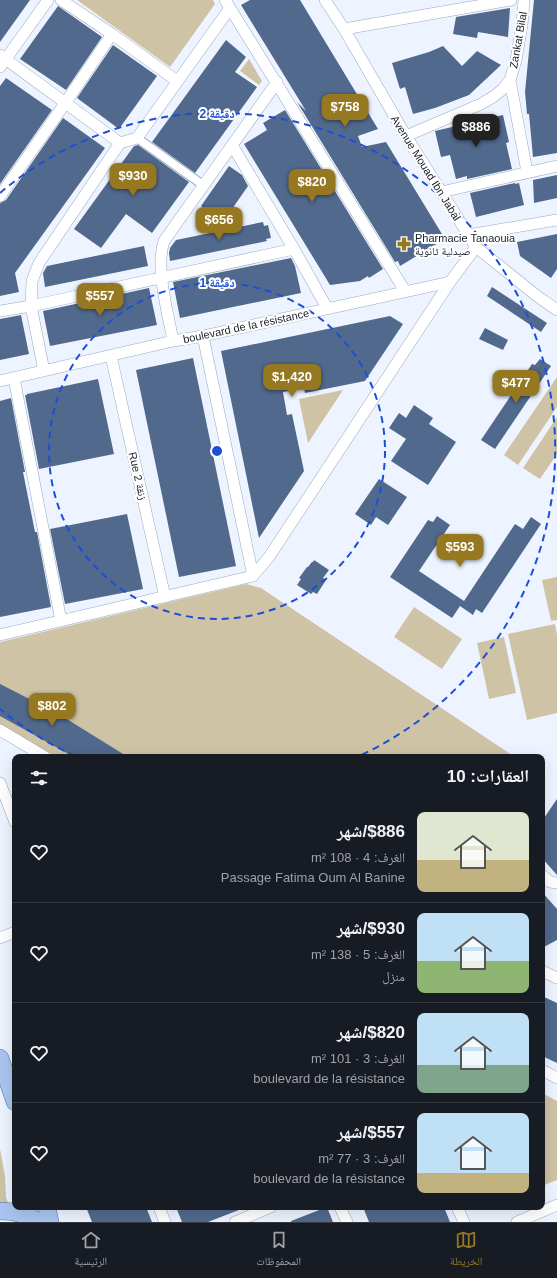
<!DOCTYPE html>
<html lang="ar">
<meta charset="utf-8">
<style>
body{margin:0;font-family:Arial,"Noto Naskh Arabic",sans-serif;background:#242831;color:#f1f3f6;direction:rtl;height:100vh;display:flex;flex-direction:column;font-size:15px;white-space:nowrap}
*{box-sizing:border-box;margin:0}
p{font-size:13px;color:#9ea1a6}
.icon{flex:none;width:22px;height:22px;fill:none;stroke:currentColor;stroke-width:2;stroke-linecap:round;stroke-linejoin:round}
.map{position:relative;flex:1;overflow:hidden;direction:ltr}
.drawer{position:absolute;left:12px;top:754px;width:533px;height:456px;display:flex;flex-direction:column;background:#171b24;border-radius:8px;box-shadow:0 4px 16px #0002;direction:rtl}
.drawer>*{flex:none}
.price{position:absolute;translate:-50% -34px;padding:0 9px;border-radius:8px;background:#967820;color:#fff;font-size:13px;line-height:26px;filter:drop-shadow(0 1px 2px #0008)}
.price::after{content:'';position:absolute;left:50%;top:24px;width:12px;height:9px;margin-left:-6px;background:inherit;clip-path:polygon(0 0,100% 0,50% 100%)}
.price.selected{background:#222;color:#fff}
ul{padding:0;list-style:none}
li{display:flex;align-items:center;gap:12px;height:100px;padding:0 16px}
li+li{border-top:1px solid #363941}
li span{display:grid;place-items:center;flex:none;width:112px;height:80px;border-radius:8px;color:#555}
li>.icon{margin-inline-start:auto}
span .icon{width:48px;height:48px;fill:#fffc;stroke-width:1}
li b{font-size:17px}
h2{display:flex;justify-content:space-between;align-items:center;height:48px;padding:0 16px;font-size:17px}
.dock{display:flex;justify-content:space-around;align-items:center;height:56px;border-top:1px solid #363941;background:#171b24;font-size:11px;color:#9ea1a6}
.dock a{display:grid;justify-items:center;gap:2px}
.dock .selected{color:#967820}
.map>svg:first-child{display:block}
.green{fill:#cfc3a5}
.building{fill:#51698d}
.lines{fill:none;stroke-linecap:round;stroke-linejoin:round}
.pedestrian-casing{stroke:#99a9c1;stroke-width:10}
.minor-casing{stroke:#99a9c1;stroke-width:12}
.primary-casing{stroke:#5172a3;stroke-width:18}
.pedestrian{stroke:#fff;stroke-width:8}
.minor{stroke:#fff;stroke-width:11}
.primary{stroke:#a9c5ef;stroke-width:17}
.ring{fill:none;stroke:#1d4ed8;stroke-width:2;stroke-dasharray:7 5}
.labels{text-anchor:middle;stroke-width:4;stroke-linejoin:round;paint-order:stroke}
.street-label{font-size:11px;fill:#191f28;stroke:#fff}
.poi-label{font-size:11px;fill:#191f28;stroke:#fff;text-anchor:start}
.centre{fill:#1d4ed8;stroke:#fff;stroke-width:2}
.ring-label{font-size:12px;text-anchor:middle;font-weight:bold;fill:#1d4ed8;stroke:#fff;stroke-width:4;stroke-linejoin:round;paint-order:stroke}
</style>
<div class="map">
<svg width="557" height="1222" viewBox="0 0 557 1222">
<rect width="100%" height="100%" fill="#edf4ff"/>
<!-- green -->
<path class="green" d="M77 0H213L215 4 170 67Z
M249 59 262 81 259 85 240 71Z
M557 377V407L518 465 504 455Z
M343 390 308 443 299 399Z
M557 417V454L540 479 523 468Z
M557 577V620L551 621 542 580Z
M246 584 261 588 515 757H57L0 724V642Z
M414 607 462 639 442 669 394 637Z
M555 624 557 635V713L527 720 508 634Z
M504 637 516 693 489 699 477 643Z
M542 1093 557 1101V1180L542 1186Z
M0 1149 5 1176 6 1197 8 1203 0 1205Z"/>
<!-- building -->
<path class="building" d="M0 0H30L0 42Z
M250 0H300L378 129 358 136 362 147 386 142 445 239 400 266 398 261 395 262 297 102 306 111 241 5Z
M534 0H557V153L533 157 529 114H527L525 92Z
M58 6 102 37 66 90 20 59Z
M510 8 508 37 478 32 477 38 453 34 456 17Z
M226 40 246 57 235 72 257 87 195 173 152 142Z
M113 45 157 76 119 129 77 98Z
M443 46 462 66 477 51 501 65 469 95 435 108 413 114 405 87 400 89 392 63 429 52Z
M6 78 52 110 0 184V86Z
M285 110 383 269 369 278 368 276 360 281 330 285 244 144 267 130 263 123Z
M503 115 509 142 506 143 512 169 467 179V176L456 179 450 155 441 157 435 131Z
M63 118 105 148 15 273 19 292 0 296V203L6 200Z
M138 145 189 182 152 233 126 214 101 248 74 229 134 146Z
M229 166 242 175 248 186 223 222 201 206Z
M557 175V198L534 203 533 180Z
M515 183V184L519 183 524 205 476 217 470 193Z
M263 222 264 226 268 225 271 238 266 239 267 241 170 261 169 253 170 248 176 240Z
M557 234V269L551 278 520 256 517 242Z
M144 246 148 266 45 287 43 273 47 266Z
M291 258 295 266 301 293 180 318 173 282Z
M492 287 547 323 541 332 487 296Z
M149 288 157 325 50 346 43 311Z
M21 315 29 354 0 360V319Z
M390 316 403 324 365 381 305 393 304 388 283 392 287 415 292 414 304 471 259 538 221 351Z
M485 328 508 340 503 350 479 339Z
M193 358 236 566 179 577 136 370Z
M540 359 551 366 495 449 481 440 532 364 535 365Z
M98 379 114 454 39 469 25 395H27V394Z
M11 398 25 472H23L35 532H37L51 607 0 617V401Z
M414 405 433 418 429 424 456 442 428 485 391 461 406 439 389 428 399 413 406 418Z
M379 479 407 497 388 525 376 517 371 525 355 514Z
M127 514 143 589 65 604 50 529Z
M437 516 450 525 419 571 464 601 515 524 523 529 531 517 541 524 482 613 476 609 473 615 460 606 452 618 390 577 428 520 433 522Z
M314 560 329 570 323 578 326 580 317 594 313 592 311 594 297 585 301 579 299 578 307 567H308L312 562H313Z
M0 684 57 713 128 757H74L0 716Z
M557 799V875L542 858V821Z
M542 892 557 909V940L542 948Z
M542 996 557 1003V1063L542 1056Z
M86 1207H146L152 1222H92Z
M176 1207H244V1208L208 1222H182Z
M327 1207 333 1222H291V1221Z
M363 1207H444L450 1222H369Z"/>
<g class="lines">
<!-- pedestrian casing -->
<g class="pedestrian-casing">
<path id="pedestrian" d="M137 138 203 185"/>
</g>
<!-- minor casing -->
<g class="minor-casing">
<path id="minor" d="M61 0 112 34 177 81
M225 0 405 291
M325 0 344 29 406 136 476 247 537 296 557 310
M344 29 511 0
M0 55 120 143
M0 67 48 0
M510 80 527 172
M406 136 481 104 493 97 503 89 510 80 516 60 522 25 524 0
M232 145 294 249 327 308
M441 192 557 166
M0 196 66 102 112 34
M468 235 557 220
M0 311 31 306 294 249
M203 336 253 576
M173 341C168 313 155 268 164 241L277 82
M111 356 165 597
M44 371 31 306 32 281 39 263 120 143 137 138 230 8
M14 378 61 621
M0 381 173 341 203 336 450 282 476 247
M0 635 253 576 269 557 450 282
M0 730 45 757
M0 783 15 822
M542 875 550 882 557 883
M0 938 15 932
M542 971 557 978
M542 1070 557 1078
M159 1207 165 1222
M340 1207 347 1222
M457 1207 464 1222
M235 1222 271 1207
M517 1222 557 1205"/>
</g>
<!-- primary casing -->
<g class="primary-casing">
<path id="primary" d="M0 1058 15 1102
M47 1207 50 1222
M0 1211C16 1211 25 1214 39 1222"/>
</g>
<!-- pedestrian -->
<use href="#pedestrian" class="pedestrian"/>
<!-- minor -->
<use href="#minor" class="minor"/>
<!-- primary -->
<use href="#primary" class="primary"/>
</g>
<!-- distance rings -->
<g class="ring">
<circle cx="217" cy="451" r="168"/>
<path d="M75 756A337 337 0 0 1 0 709M0 193A337 337 0 1 1 359 756"/>
</g>
<!-- icons -->
<defs>
<g id="pharmacy-bare" transform="scale(1.08)"><path d="M-2-6h4v4h4v4h-4v4h-4v-4h-4v-4h4Z" fill="#967820" stroke="#fff" stroke-width="2.5" paint-order="stroke"/></g>
</defs>
<g fill-rule="evenodd">
<use href="#pharmacy-bare" x="404" y="244"/>
</g>
<g class="labels">
<!-- street labels -->
<g class="street-label">
<text transform="translate(518 40) rotate(-80)" y="4">Zankat Bilal</text>
<text transform="translate(426 168) rotate(58)" y="4">Avenue Mouad Ibn Jabal</text>
<text transform="translate(246 326) rotate(-12)" y="4">boulevard de la résistance</text>
<text transform="translate(138 476) rotate(77)" y="4">Rue 2 زنقة</text>
</g>
<!-- poi labels -->
<g class="poi-label">
<text x="415" y="242">Pharmacie Tanaouia<tspan x="415" dy="13">صيدلية ثانوية</tspan></text>
</g>
</g>
<circle cx="217" cy="451" r="6" class="centre"/>
<g class="ring-label">
<text x="217" y="118">2 دقيقة</text>
<text x="217" y="287">1 دقيقة</text>
</g>
</svg>
<b class="price" style="left:345px;top:128px">$758</b>
<b class="price selected" style="left:476px;top:148px">$886</b>
<b class="price" style="left:133px;top:197px">$930</b>
<b class="price" style="left:312px;top:203px">$820</b>
<b class="price" style="left:219px;top:241px">$656</b>
<b class="price" style="left:100px;top:317px">$557</b>
<b class="price" style="left:292px;top:398px">$1,420</b>
<b class="price" style="left:516px;top:404px">$477</b>
<b class="price" style="left:460px;top:568px">$593</b>
<b class="price" style="left:52px;top:727px">$802</b>
<section class="drawer">
<h2>العقارات: 10<svg class="icon" aria-label="filters" viewBox="0 0 24 24"><path d="M4 7h16M4 17h16"/><circle cx="9" cy="7" r="2"/><circle cx="15" cy="17" r="2"/></svg></h2>
<ul>
<li><span style="background:linear-gradient(#dfe7d0 60%,#c2b280 0)"><svg class="icon" aria-label="home" viewBox="0 0 24 24"><path d="M3 11l9-7 9 7M6 9v11h12V9"/></svg></span><div><b>$886/شهر</b><p>الغرف: 4 · 108 m²</p><p>Passage Fatima Oum Al Banine</p></div><svg class="icon" aria-label="heart" viewBox="0 0 24 24"><path d="M12 20l-8-8c-3-5 5-10 8-4 3-6 11-1 8 4z"/></svg></li>
<li><span style="background:linear-gradient(#bfe0f5 60%,#8fb573 0)"><svg class="icon" aria-label="home" viewBox="0 0 24 24"><path d="M3 11l9-7 9 7M6 9v11h12V9"/></svg></span><div><b>$930/شهر</b><p>الغرف: 5 · 138 m²</p><p>منزل</p></div><svg class="icon" aria-label="heart" viewBox="0 0 24 24"><path d="M12 20l-8-8c-3-5 5-10 8-4 3-6 11-1 8 4z"/></svg></li>
<li><span style="background:linear-gradient(#bfe0f5 65%,#7fa58c 0)"><svg class="icon" aria-label="home" viewBox="0 0 24 24"><path d="M3 11l9-7 9 7M6 9v11h12V9"/></svg></span><div><b>$820/شهر</b><p>الغرف: 3 · 101 m²</p><p>boulevard de la résistance</p></div><svg class="icon" aria-label="heart" viewBox="0 0 24 24"><path d="M12 20l-8-8c-3-5 5-10 8-4 3-6 11-1 8 4z"/></svg></li>
<li><span style="background:linear-gradient(#bfe0f5 75%,#c2b280 0)"><svg class="icon" aria-label="home" viewBox="0 0 24 24"><path d="M3 11l9-7 9 7M6 9v11h12V9"/></svg></span><div><b>$557/شهر</b><p>الغرف: 3 · 77 m²</p><p>boulevard de la résistance</p></div><svg class="icon" aria-label="heart" viewBox="0 0 24 24"><path d="M12 20l-8-8c-3-5 5-10 8-4 3-6 11-1 8 4z"/></svg></li>
</ul>
</section>
</div>
<nav class="dock">
<a class="selected"><svg class="icon" aria-label="map" viewBox="0 0 24 24"><path d="M3 6l6-2 6 2 6-2v14l-6 2-6-2-6 2zM9 4v14M15 6v14"/></svg>الخريطة</a>
<a><svg class="icon" aria-label="saved" viewBox="0 0 24 24"><path d="M7 4h10v16l-5-4-5 4z"/></svg>المحفوظات</a>
<a><svg class="icon" aria-label="home" viewBox="0 0 24 24"><path d="M3 11l9-7 9 7M6 9v11h12V9"/></svg>الرئيسية</a>
</nav>
